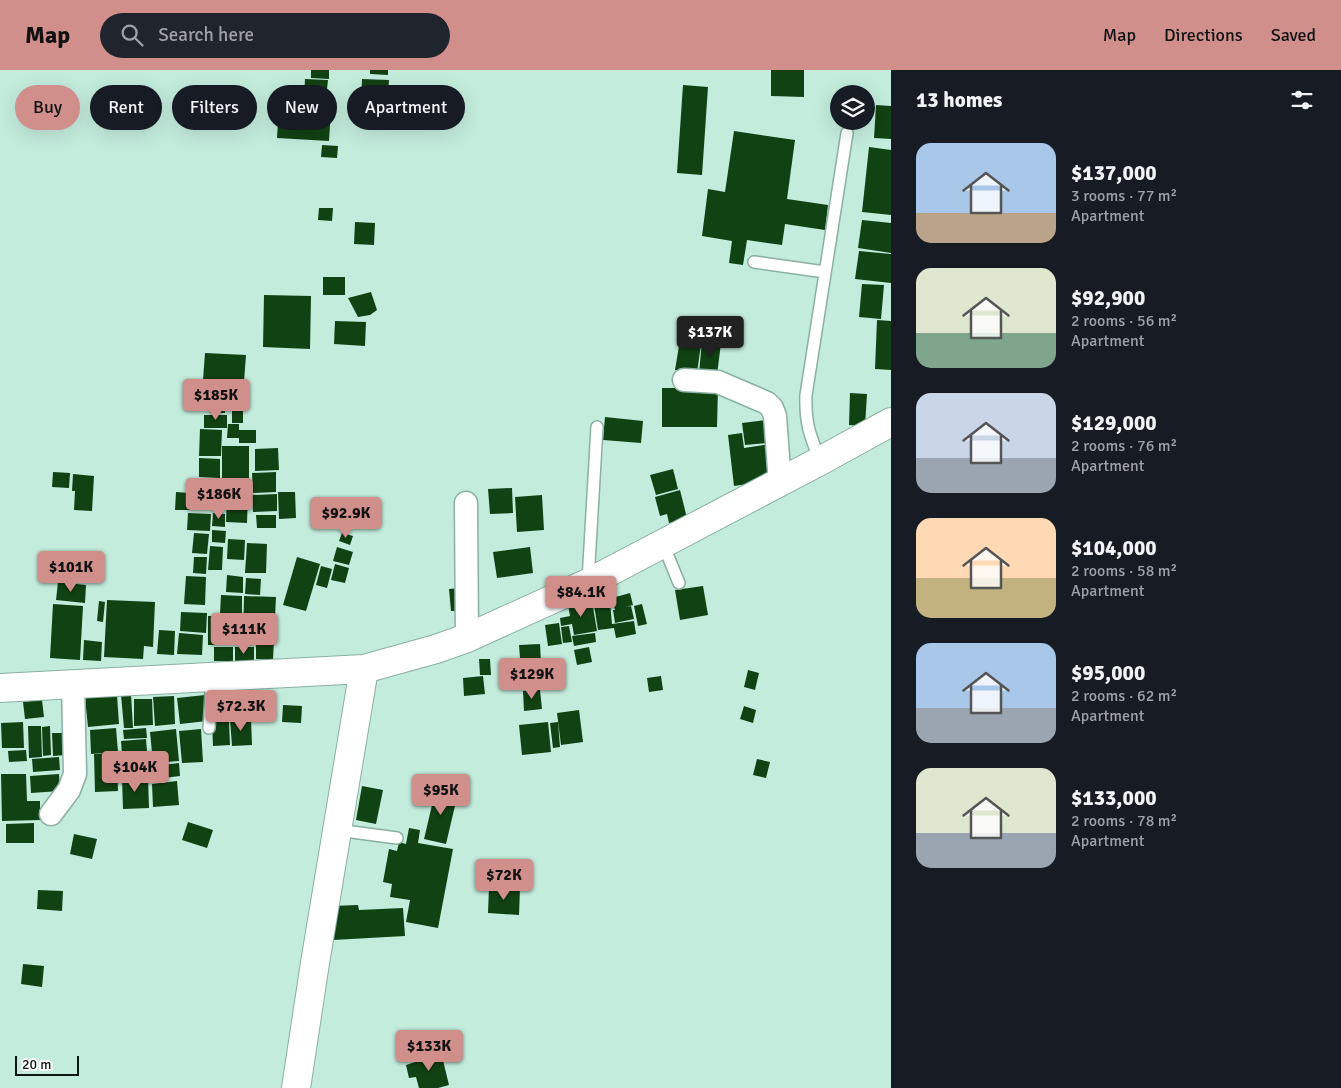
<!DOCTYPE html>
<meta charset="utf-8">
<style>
body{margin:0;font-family:Signika,sans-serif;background:#20242c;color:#f1f3f6;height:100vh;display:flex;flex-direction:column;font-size:19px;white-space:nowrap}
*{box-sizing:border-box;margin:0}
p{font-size:16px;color:#9ea1a6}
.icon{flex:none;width:28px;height:28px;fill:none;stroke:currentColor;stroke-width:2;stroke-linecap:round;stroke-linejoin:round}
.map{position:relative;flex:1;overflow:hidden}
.panel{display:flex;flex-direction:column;background:#171b24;width:450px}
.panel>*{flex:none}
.hud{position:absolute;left:15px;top:15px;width:475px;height:45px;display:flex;gap:10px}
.fabs{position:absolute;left:830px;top:15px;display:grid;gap:10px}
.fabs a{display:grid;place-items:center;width:45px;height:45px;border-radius:50%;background:#171b24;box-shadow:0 5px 20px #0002;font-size:25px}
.scale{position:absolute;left:15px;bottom:12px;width:64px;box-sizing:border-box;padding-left:5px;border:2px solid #091814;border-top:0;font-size:14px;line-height:18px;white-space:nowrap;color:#091814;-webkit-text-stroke:4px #fff;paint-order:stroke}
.price{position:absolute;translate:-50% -42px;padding:0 11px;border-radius:5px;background:#d08f8b;color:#111;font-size:16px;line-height:32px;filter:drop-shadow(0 1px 2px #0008)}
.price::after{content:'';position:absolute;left:50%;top:30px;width:15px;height:11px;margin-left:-8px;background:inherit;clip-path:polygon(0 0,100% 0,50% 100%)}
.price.active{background:#222;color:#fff}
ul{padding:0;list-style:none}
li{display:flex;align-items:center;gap:15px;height:125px;padding:0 25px}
li span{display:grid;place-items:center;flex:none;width:140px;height:100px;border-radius:15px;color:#555}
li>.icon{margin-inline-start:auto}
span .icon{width:60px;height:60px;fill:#fffc;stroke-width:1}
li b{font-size:21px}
h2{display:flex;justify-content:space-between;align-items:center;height:60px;padding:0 25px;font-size:21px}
.tag{padding:0 18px;border-radius:22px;background:#171b24;box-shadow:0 5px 20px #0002;font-size:18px;line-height:45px}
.tag.active{background:#d08f8b;color:#111}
header{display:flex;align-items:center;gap:30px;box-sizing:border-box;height:70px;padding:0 25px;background:#d08f8b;color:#111}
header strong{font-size:24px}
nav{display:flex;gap:28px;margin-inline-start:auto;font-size:18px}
.search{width:350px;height:45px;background:#20242c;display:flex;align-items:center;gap:12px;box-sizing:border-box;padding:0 18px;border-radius:28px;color:#9ea1a6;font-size:19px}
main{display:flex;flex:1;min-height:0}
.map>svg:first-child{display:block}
.building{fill:#114213}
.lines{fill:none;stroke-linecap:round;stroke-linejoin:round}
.lane-casing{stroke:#89b0a3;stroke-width:14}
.street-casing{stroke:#89b0a3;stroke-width:25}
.secondary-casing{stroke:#89b0a3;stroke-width:30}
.lane{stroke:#fff;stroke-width:11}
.street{stroke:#fff;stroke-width:22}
.secondary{stroke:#fff;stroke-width:28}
</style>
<header>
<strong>Map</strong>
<div class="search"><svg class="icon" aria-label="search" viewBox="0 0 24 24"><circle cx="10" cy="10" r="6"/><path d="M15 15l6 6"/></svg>Search here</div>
<nav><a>Map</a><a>Directions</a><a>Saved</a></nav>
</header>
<main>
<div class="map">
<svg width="891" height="1018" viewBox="0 0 891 1018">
<rect width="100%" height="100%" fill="#c3ecdd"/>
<!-- building -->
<path class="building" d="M311 0H329V9L311 8Z
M370 0H388V5L370 4Z
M771 0H804V27L771 26Z
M305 9 328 10 326 29 304 27Z
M362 9 389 10 387 37 361 35Z
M683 15 708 17 702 105 677 103Z
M876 35 891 36V69L874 68Z
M279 36 331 39 329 71 277 68Z
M734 61 795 70 787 129 828 135 825 160 785 154 782 175 747 170 743 195 729 193 732 171 702 166 708 119 725 122Z
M322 75 338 76 337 88 321 87Z
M869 77 891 80V145L862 142Z
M319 138H333L332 151 318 150Z
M862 150 891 153V183L858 178Z
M355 152 375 153 374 175 354 174Z
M859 181 891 184V213L855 209Z
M323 207H345V225H323Z
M862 214 884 215 881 249 859 247Z
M371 222 377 240 370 245 358 247 348 228Z
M264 225 311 226 310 279 263 277Z
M877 250 891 251V300L875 299Z
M335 251 366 252 365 276 334 274Z
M681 264 702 267 697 303 675 300Z
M702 271 721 273 717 305 699 303Z
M205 283 246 285 244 312 203 310Z
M662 318H718L717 357H662Z
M210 323 225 324V343H210Z
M850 323 867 324 865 356 849 355Z
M232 338H243V353H232Z
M204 345H227V358H204Z
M605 347 643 351 641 373 603 370Z
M765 350 767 373 745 375 742 353Z
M228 354H239V368H227Z
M200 359 222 360 221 386H199Z
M239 360H256V373H239Z
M742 363 744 378 771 374 775 410 734 416 728 365Z
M222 376H249V409L222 408Z
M278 378 279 400 255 401V379Z
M199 388 220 389V408L199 407Z
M673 399 678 419 656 425 650 405Z
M53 402 70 403 69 418 52 417Z
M276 402V422L253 423 252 403Z
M73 404 94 406 92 441 74 440 75 421H72Z
M228 411H245V424L227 423Z
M203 413H224L223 440 202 439Z
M192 418H200L199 440H191Z
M512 418 513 443 490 444 488 419Z
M680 420 687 448 669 453 667 444 660 446 655 427Z
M176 422 190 423V440H175Z
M278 422H295L296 448 279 449Z
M277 424V441L253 442 252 425Z
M227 425H248L247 453 226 452Z
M542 425 544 460 517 462 515 427Z
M188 443 211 444 210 461 187 460Z
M213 443 225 444V457L212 456Z
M256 445H276V458H257Z
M212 460 226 461 225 473 212 472Z
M194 463 209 464 207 484 192 483Z
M342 463 353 466 350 475 339 471Z
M228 469 245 470 244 490 227 489Z
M247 473 267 474 266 503H245Z
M210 476 223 477 222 500H208Z
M337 477 353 482 349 495 333 491Z
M530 477 533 503 497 508 493 482Z
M194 487H207L206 504 193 503Z
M297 487 320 494 306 541 283 535Z
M335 494 349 498 345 513 331 510Z
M321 496 332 499 327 518 316 515Z
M62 499 82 500V511L61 510Z
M227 505 243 507V523L226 522Z
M186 506 206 507 205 535 184 534Z
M246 508 261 509 260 525 245 524Z
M58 512 86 515 85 533 56 530Z
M703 516 708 545 680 550 675 520Z
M461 518 462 541H451L449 519Z
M603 519 605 532 594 534 593 528 572 531Z
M630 523 633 535 625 537 631 536 634 549 615 553 613 540H615L612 528Z
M221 525 242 526V545L220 544Z
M244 526 276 527 273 590 256 589V573H243Z
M107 530 155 532 153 577 144 576 143 589 104 587Z
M99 531 105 532 103 552 97 551Z
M592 531 597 561 574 565 572 554 561 556 560 548 570 546 568 535Z
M610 532 612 554 634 551 636 564 616 568 614 558 598 560 594 535Z
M53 534 83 536 80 590 50 588Z
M642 534 647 554 638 556 634 536Z
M181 542 207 543 206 563 180 561Z
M208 546H237L236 575H208Z
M559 553 562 574 548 576 545 555Z
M569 556 572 572 563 573 561 557Z
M159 560 175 561 174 585 157 584Z
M179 563 203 565 202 585 177 584Z
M595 563 596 572 574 576 572 566Z
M84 570 102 572 101 591 83 590Z
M540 574 542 612 522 613 519 575Z
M214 577H233V591H214Z
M235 577H254V592H235Z
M589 577 592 592 577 595 574 580Z
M479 589H490L491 605H480Z
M748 600 759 603 755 620 744 617Z
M483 606 485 624 464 626 463 608Z
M661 606 663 620 649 622 647 608Z
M540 620 542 639 524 641 523 621Z
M131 624 133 658H124L121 625Z
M117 625 119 654 88 657 85 628Z
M205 625 207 651 180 654 177 628Z
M245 625 246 647 221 649 219 627Z
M174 626 175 654 155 656 153 627Z
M134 629H152L153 655 134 656Z
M42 630 44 647 25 649 23 632Z
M283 635 302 636 301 653 282 652Z
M744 636 756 640 753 653 740 649Z
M579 640 583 672 561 675 557 643Z
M251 649 252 675 232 676 230 650Z
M23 652 24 678H2L1 653Z
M212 652H229L230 675 213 676Z
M548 652 551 682 522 685 519 655Z
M558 652 560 677 553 678 550 653Z
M28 656H41L42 687 29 688Z
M50 656 51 685 43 686 42 657Z
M116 658 118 682 91 684 90 660Z
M146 658 147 668 124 669 123 660Z
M176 659 179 691 153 693 150 662Z
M201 659 203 692 182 693 179 661Z
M52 663H65L66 685 53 686Z
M146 669 148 694 123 696 121 671Z
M26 680 27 691 9 692 8 681Z
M117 683 118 721 95 722 94 684Z
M59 687 60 700 33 702 32 689Z
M757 689 770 692 766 708 753 705Z
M179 693 180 706 155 709 154 696Z
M148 695 149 704 122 706V697Z
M1 704H26L27 731H40V750L2 751Z
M59 704 60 721 31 723 30 706Z
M148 707 149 738 123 739 122 708Z
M177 711 179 735 153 737 152 714Z
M362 716 383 720 376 754 356 750Z
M436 718 458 723 446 774 424 769Z
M188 752 213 760 207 778 182 770Z
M34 753V773H6V754Z
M409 758 420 760 418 773 453 779 438 858 406 852 410 830 390 827 392 814 383 812 389 779 397 781 399 772 406 774Z
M74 764 97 769 92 789 70 784Z
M489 817 520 818 519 845 488 843Z
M38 820 63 821 62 841 37 839Z
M358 835 359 840 403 838 405 866 333 870 331 836Z
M23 894 44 896 42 917 21 914Z
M441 982 449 1015 438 1018H419L416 1007 409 1008 406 995 415 992 414 989Z"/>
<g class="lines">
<!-- lane casing -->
<g class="lane-casing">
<path id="lane" d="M754 192 825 202
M820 391C810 365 805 354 806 325L847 63
M663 474 679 513
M588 511 597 357
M209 658 212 606
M337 760 397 768"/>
</g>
<!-- street casing -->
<g class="street-casing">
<path id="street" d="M684 310 718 312 767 333 772 338 775 346 780 413
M466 433 467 568
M51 744 69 720 75 704 73 613"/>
</g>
<!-- secondary casing -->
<g class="secondary-casing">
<path id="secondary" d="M0 618 364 599 436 579 467 568 588 513 820 391 891 352
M296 1018 315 893 364 599"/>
</g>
<!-- lane -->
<use href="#lane" class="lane"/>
<!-- street -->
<use href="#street" class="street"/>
<!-- secondary -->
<use href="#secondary" class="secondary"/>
</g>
</svg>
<div class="fabs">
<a><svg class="icon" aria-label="layers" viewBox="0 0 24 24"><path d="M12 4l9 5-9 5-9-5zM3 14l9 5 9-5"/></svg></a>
</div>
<div class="scale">20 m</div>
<b class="price active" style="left:710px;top:288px">$137K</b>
<b class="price" style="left:216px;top:351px">$185K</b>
<b class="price" style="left:219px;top:450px">$186K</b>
<b class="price" style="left:346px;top:469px">$92.9K</b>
<b class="price" style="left:71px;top:523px">$101K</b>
<b class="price" style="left:581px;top:548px">$84.1K</b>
<b class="price" style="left:244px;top:585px">$111K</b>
<b class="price" style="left:532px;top:630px">$129K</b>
<b class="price" style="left:241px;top:662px">$72.3K</b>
<b class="price" style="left:135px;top:723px">$104K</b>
<b class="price" style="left:441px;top:746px">$95K</b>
<b class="price" style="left:504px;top:831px">$72K</b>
<b class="price" style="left:429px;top:1002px">$133K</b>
<div class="hud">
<a class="tag active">Buy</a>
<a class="tag">Rent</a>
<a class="tag">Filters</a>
<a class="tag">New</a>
<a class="tag">Apartment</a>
</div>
</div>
<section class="panel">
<h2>13 homes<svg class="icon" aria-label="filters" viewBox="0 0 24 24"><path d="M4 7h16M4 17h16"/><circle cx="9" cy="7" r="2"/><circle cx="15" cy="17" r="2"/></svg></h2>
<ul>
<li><span style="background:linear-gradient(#a9c7e8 70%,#b9a48a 0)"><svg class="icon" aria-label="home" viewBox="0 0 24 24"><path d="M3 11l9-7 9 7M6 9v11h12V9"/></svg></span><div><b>$137,000</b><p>3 rooms · 77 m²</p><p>Apartment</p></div></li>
<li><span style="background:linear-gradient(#dfe7d0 65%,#7fa58c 0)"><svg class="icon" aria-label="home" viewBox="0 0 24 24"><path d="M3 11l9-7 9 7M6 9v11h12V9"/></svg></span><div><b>$92,900</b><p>2 rooms · 56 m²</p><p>Apartment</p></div></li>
<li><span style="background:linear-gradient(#c9d6e8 65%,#9aa5b1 0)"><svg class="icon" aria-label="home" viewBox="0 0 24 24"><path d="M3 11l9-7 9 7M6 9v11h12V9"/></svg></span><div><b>$129,000</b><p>2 rooms · 76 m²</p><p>Apartment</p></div></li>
<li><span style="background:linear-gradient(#ffd9b3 60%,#c2b280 0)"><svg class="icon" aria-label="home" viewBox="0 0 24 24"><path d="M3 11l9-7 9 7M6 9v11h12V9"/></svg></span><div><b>$104,000</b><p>2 rooms · 58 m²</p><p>Apartment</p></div></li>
<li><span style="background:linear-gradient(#a9c7e8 65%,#9aa5b1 0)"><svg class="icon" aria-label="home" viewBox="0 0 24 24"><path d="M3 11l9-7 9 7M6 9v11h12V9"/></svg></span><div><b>$95,000</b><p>2 rooms · 62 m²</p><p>Apartment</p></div></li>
<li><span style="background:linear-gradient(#dfe7d0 65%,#9aa5b1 0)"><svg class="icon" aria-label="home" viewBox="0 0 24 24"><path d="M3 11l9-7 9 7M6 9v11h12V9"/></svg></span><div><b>$133,000</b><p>2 rooms · 78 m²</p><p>Apartment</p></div></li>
</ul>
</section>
</main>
